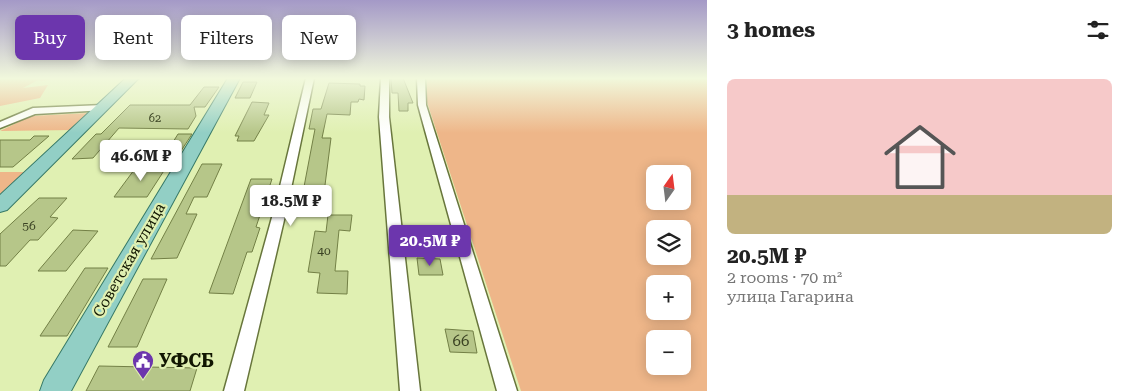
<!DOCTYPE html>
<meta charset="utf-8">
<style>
body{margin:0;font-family:"Roboto Serif",serif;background:#f2f2f2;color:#222;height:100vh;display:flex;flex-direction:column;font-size:19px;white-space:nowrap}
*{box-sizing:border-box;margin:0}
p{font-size:16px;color:#767676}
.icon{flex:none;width:28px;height:28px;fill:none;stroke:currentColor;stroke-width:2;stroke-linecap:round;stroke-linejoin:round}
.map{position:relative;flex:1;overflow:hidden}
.drawer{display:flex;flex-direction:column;background:#fff;width:425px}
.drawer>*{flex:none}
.top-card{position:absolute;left:15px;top:15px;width:475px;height:45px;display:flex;gap:10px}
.needle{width:32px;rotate:14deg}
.controls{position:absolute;left:646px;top:165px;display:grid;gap:10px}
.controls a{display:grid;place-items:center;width:45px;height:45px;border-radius:8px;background:#fff;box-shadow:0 2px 12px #0003;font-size:25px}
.price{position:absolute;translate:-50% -42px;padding:0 11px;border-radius:5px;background:#fff;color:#222;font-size:16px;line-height:32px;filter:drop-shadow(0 1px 2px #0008)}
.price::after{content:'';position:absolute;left:50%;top:30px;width:15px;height:11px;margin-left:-8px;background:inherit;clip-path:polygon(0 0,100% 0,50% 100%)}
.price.selected{background:#6c36ad;color:#fff}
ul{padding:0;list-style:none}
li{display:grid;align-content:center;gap:10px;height:265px;padding:0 20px}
li span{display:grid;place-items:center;height:155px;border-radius:8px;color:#555}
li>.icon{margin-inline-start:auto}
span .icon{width:90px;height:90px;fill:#fffc;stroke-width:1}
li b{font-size:21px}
h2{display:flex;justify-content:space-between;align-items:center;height:60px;padding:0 20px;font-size:21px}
.pill{padding:0 18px;border-radius:8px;background:#fff;box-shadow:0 2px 12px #0003;font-size:18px;line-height:45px}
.pill.selected{background:#6c36ad;color:#fff}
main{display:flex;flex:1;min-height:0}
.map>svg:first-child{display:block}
.green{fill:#eeb689;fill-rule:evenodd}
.building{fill:#b6c689;stroke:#738046}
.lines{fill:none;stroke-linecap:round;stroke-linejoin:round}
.street-casing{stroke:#68763c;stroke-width:3}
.primary-casing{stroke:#367967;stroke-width:2}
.street{fill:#fff;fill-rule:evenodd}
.primary{fill:#92cfc5;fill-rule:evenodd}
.labels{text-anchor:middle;stroke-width:4.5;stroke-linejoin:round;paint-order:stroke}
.far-number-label{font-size:11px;fill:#3a4223}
.number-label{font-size:12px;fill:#3a4223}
.street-label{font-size:15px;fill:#111601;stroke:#e0f0b2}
.near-number-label{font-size:15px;fill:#3a4223}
.near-poi-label{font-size:18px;font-weight:bold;fill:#111601;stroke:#e0f0b2;text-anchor:start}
</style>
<main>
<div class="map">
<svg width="707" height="391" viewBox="0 0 707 391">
<rect width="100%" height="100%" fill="#e0f0b2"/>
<!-- green -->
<path class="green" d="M0 78H55L42 81 38 80 23 88 48 85 40 98 0 106Z
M427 78H707V391H521L427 102ZM655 174H682V201H655ZM655 229H682V256H655ZM655 284H682V311H655ZM655 339H682V366H655Z
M89 113 90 115 74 130 0 131 31 116Z
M0 172H27L0 197Z"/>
<!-- building -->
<path class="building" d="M391 78H403L413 103H408V111H399L398 93H392Z
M243 82H257L250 98H235Z
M329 83 360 84V86H365L364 100 359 99 358 102H351L350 115 327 114 322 138H331L324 193 303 192 315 129H309L313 109H321Z
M204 87H219L205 107H194L196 116 188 129 119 128 93 158 72 159 96 134H101L130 105H190Z
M252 102 269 103 264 115H269L254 141H237L239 136H235Z
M178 134H192L179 154 165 155Z
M34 136H49L13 167H0V140H30Z
M202 164H222L207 197H194L186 214H197L177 258 151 259Z
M137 166H167L147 197H114Z
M251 179H272L256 227 260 228 252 252H247L233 294 209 293Z
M39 198H67L50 217 58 218 38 240H30L6 266H0V234Z
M328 215H352L350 231 339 230 335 271H348L347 294 317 293 320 273 308 272 315 231 326 232Z
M73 230 98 231 66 271H38Z
M417 258 440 259 443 275H419Z
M85 268H108L67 336H40Z
M143 279H167L137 347H108Z
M445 329 473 331 477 353 450 352Z
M99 366 197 368 190 391H86Z"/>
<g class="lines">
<!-- street casing -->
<g class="street-casing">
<path id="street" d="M306 78H314L288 203 244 391H224L276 203Z
M381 78H389V117L420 391H400L379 117Z
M417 78H425L426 105 517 391H497L418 105Z
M103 105 106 106V110L35 114 0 128V122L33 108Z"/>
</g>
<!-- primary casing -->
<g class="primary-casing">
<path id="primary" d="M126 78H139L7 210 0 212V195Z
M228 78H240L71 391H40L44 380Z"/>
</g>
<!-- street -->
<use href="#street" class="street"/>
<!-- primary -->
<use href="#primary" class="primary"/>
</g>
<!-- sky -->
<linearGradient id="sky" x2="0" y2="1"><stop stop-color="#a499c7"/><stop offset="0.59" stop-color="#f1f8dc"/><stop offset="1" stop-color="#f1f8dc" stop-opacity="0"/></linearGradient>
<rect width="707" height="133" fill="url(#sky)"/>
<!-- icons -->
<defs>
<g id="civic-pin" transform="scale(1.125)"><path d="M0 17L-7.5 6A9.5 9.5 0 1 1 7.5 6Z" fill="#6c36ad" stroke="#e0f0b2"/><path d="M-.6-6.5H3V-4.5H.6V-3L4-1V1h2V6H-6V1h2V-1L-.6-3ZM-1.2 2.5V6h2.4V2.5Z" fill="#fff"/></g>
</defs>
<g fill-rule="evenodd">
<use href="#civic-pin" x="143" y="361"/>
</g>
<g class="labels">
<!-- far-number labels -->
<g class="far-number-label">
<text x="155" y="122">62</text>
</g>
<!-- number labels -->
<g class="number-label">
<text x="29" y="230">56</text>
<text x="324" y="255">40</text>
</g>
<!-- street labels -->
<g class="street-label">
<text transform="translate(129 260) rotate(-60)" y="5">Советская улица</text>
</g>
<!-- near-number labels -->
<g class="near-number-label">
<text x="461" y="346">66</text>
</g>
<!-- near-poi labels -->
<g class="near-poi-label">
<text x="159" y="367">УФСБ</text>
</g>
</g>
</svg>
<div class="controls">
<a><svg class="needle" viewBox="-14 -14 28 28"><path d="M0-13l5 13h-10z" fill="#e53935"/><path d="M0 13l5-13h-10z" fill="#767676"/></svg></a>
<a><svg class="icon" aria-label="layers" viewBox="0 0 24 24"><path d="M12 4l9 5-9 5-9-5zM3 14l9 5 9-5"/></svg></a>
<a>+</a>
<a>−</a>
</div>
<b class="price" style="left:141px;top:182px">46.6M ₽</b>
<b class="price" style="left:291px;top:227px">18.5M ₽</b>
<b class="price selected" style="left:430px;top:267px">20.5M ₽</b>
<div class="top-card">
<a class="pill selected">Buy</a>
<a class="pill">Rent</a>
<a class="pill">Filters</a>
<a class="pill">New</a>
</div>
</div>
<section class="drawer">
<h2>3 homes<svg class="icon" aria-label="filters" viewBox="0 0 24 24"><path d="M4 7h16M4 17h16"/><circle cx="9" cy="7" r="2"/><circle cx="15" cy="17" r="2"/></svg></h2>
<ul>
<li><span style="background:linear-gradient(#f6c9c9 75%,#c2b280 0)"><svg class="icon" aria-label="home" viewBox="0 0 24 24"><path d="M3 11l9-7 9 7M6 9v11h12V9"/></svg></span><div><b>20.5M ₽</b><p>2 rooms · 70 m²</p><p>улица Гагарина</p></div></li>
</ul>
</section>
</main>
